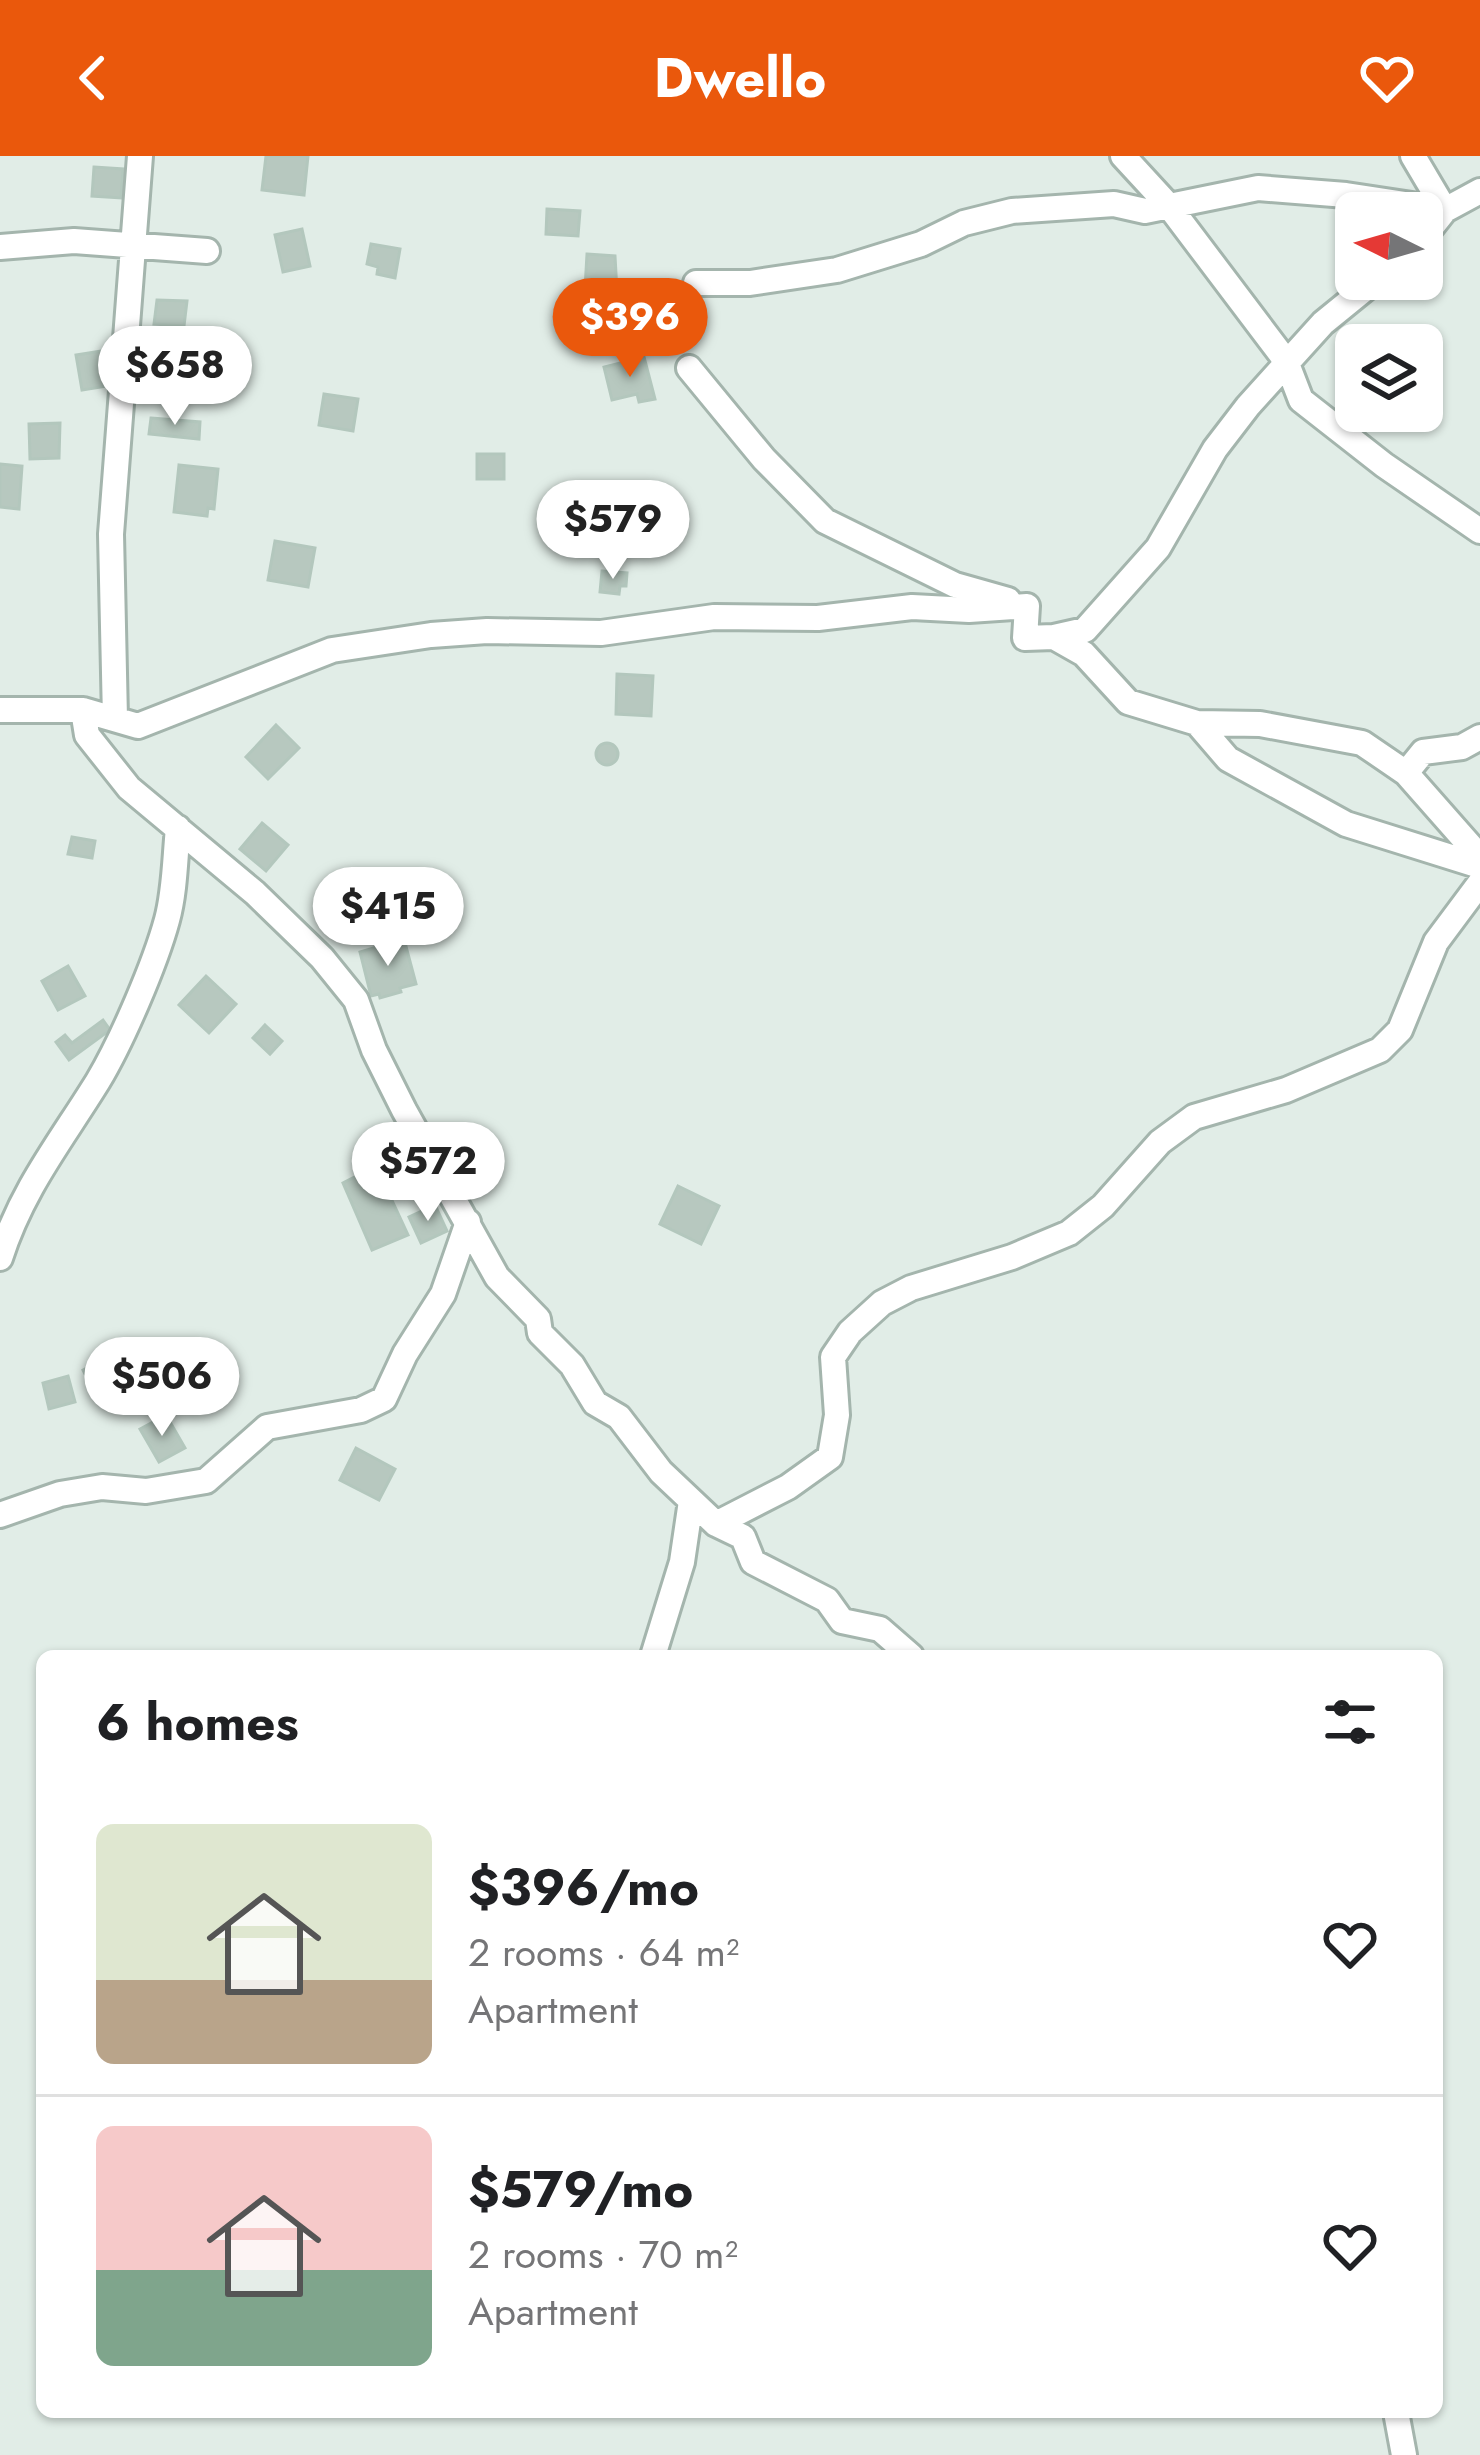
<!DOCTYPE html>
<meta charset="utf-8">
<style>
body{margin:0;font-family:Jost,sans-serif;background:#f6f6f6;color:#202124;height:100vh;display:flex;flex-direction:column;font-size:45px;white-space:nowrap}
*{box-sizing:border-box;margin:0}
p{font-size:39px;color:#757577}
.icon{flex:none;width:66px;height:66px;fill:none;stroke:currentColor;stroke-width:2;stroke-linecap:round;stroke-linejoin:round}
.map{position:relative;flex:1;overflow:hidden}
.sheet{position:absolute;left:36px;top:1494px;width:1407px;height:768px;display:flex;flex-direction:column;background:#fff;border-radius:18px;box-shadow:0 3px 9px #0004}
.sheet>*{flex:none}
.needle{width:78px;rotate:275deg}
.buttons{position:absolute;left:1335px;top:36px;display:grid;gap:24px}
.buttons a{display:grid;place-items:center;width:108px;height:108px;border-radius:18px;background:#fff;box-shadow:0 3px 9px #0004;font-size:60px}
.price{position:absolute;translate:-50% -102px;padding:0 27px;border-radius:42px;background:#fff;color:#222;font-size:39px;line-height:78px;filter:drop-shadow(0 3px 6px #0008)}
.price::after{content:'';position:absolute;left:50%;top:72px;width:36px;height:27px;margin-left:-18px;background:inherit;clip-path:polygon(0 0,100% 0,50% 100%)}
.price.selected{background:#ea580c;color:#fff}
ul{padding:0;list-style:none}
li{display:flex;align-items:center;gap:36px;height:300px;padding:0 60px}
li+li{border-top:3px solid #e0e0e0}
li span{display:grid;place-items:center;flex:none;width:336px;height:240px;border-radius:18px;color:#555}
li>.icon{margin-inline-start:auto}
span .icon{width:144px;height:144px;fill:#fffc;stroke-width:1}
li b{font-size:51px}
h2{display:flex;justify-content:space-between;align-items:center;height:144px;padding:0 60px;font-size:51px}
header{display:flex;justify-content:space-between;align-items:center;height:156px;padding:0 60px;background:#ea580c;color:#fff;font-size:54px;font-weight:700}
.map>svg:first-child{display:block}
.building{fill:#b7c8bf;stroke:#b3c7bd;stroke-width:3}
.lines{fill:none;stroke-linecap:round;stroke-linejoin:round}
.street-casing{stroke:#a4b5ad;stroke-width:30}
.street{stroke:#fff;stroke-width:24}
</style>
<header><svg class="icon" aria-label="back" viewBox="0 0 24 24"><path d="M15 5l-7 7 7 7"/></svg>Dwello<svg class="icon" aria-label="heart" viewBox="0 0 24 24"><path d="M12 20l-8-8c-3-5 5-10 8-4 3-6 11-1 8 4z"/></svg></header>
<div class="map">
<svg width="1480" height="2299" viewBox="0 0 1480 2299">
<rect width="100%" height="100%" fill="#e1ede7"/>
<!-- building -->
<path class="building" d="M266 0H308L304 39 262 34Z
M94 11 123 13 121 42 92 40Z
M547 53 580 55 578 80 546 78Z
M302 73 310 110 283 116 275 79Z
M371 88 400 93 395 122 377 118 378 111 367 108Z
M587 98 615 100 617 136 585 133Z
M157 144 187 145 184 170 154 168Z
M114 193 119 228 82 234 76 199Z
M644 201 655 243 639 246 637 238 612 244 604 211Z
M324 238 358 243 353 275 319 269Z
M151 262 200 266 199 283 149 278Z
M60 267 59 302 30 303 29 268Z
M477 298H504V323H477Z
M0 308 22 310 19 353 0 351Z
M179 309 218 313 214 353 208 352 207 360 174 356Z
M275 385 315 392 308 431 268 424Z
M602 415 627 417 626 430H620L619 438 600 436Z
M617 518 653 520 651 560 616 558Z
M276 569 299 592 268 623 246 601Z
M596 598a11 11 0 1 1 22 0a11 11 0 1 1-22 0Z
M262 667 288 689 266 715 240 693Z
M72 681 95 685 92 702 68 698Z
M404 783 416 828 400 832 401 836 380 842 379 838 371 840 360 796Z
M68 810 85 840 58 854 42 825Z
M206 820 236 848 209 877 179 849Z
M103 864 110 874 69 904 56 886 65 879 72 887Z
M265 869 282 885 270 898 253 882Z
M376 1010 408 1079 372 1094 343 1027Z
M678 1030 719 1050 701 1088 660 1068Z
M435 1049 447 1075 421 1087 409 1061Z
M105 1202 118 1225 95 1237 83 1214Z
M68 1220 75 1246 49 1253 43 1227Z
M166 1259 185 1292 159 1306 140 1273Z
M356 1292 395 1313 379 1344 340 1324Z"/>
<g class="lines">
<!-- street casing -->
<g class="street-casing">
<path id="street" d="M1123 0 1169 50 1286 205 1301 244 1384 309 1480 375
M1413 0 1445 54 1422 83
M0 91 74 85 207 95
M696 127H750L837 114 921 88 964 67 1012 55 1114 48 1145 55 1258 32 1346 39 1445 54 1480 35
M689 212 764 303 825 365 955 429 1008 444
M1054 481 1085 474 1158 392 1215 293 1248 250 1323 167 1377 123
M0 554H83L138 570 332 494 431 479 487 475 601 477 714 461 818 462 912 451 969 454 1027 450 1025 482 1054 481 1084 498 1128 546 1197 567 1260 568 1362 587 1406 617 1480 701
M83 554 87 579 129 632 255 737 322 802 356 844 374 894 404 954 497 1121 538 1163 540 1177 572 1209 595 1247 619 1261 661 1316 716 1368 743 1381 753 1406 827 1444 842 1465 880 1473 911 1500
M115 563 111 378 140 0
M1197 567 1228 603 1346 668 1480 710
M1406 617 1423 596 1462 591 1480 581
M0 1102C22 1033 61 985 98 925 122 885 155 808 167 764 175 735 175 701 178 672
M0 1359 60 1338 102 1331 146 1335 206 1325 267 1271 361 1254 384 1243 405 1198 443 1138 468 1066
M716 1368 788 1331 830 1301 837 1259 833 1201 850 1176 882 1147 911 1132 1012 1101 1069 1077 1103 1050 1160 986 1194 961 1286 934 1380 894 1400 874 1436 786 1480 727
M653 1500 682 1406 691 1345
M1396 2256 1404 2299"/>
</g>
<!-- street -->
<use href="#street" class="street"/>
</g>
</svg>
<div class="buttons">
<a><svg class="needle" viewBox="-14 -14 28 28"><path d="M0-13l5 13h-10z" fill="#e53935"/><path d="M0 13l5-13h-10z" fill="#757577"/></svg></a>
<a><svg class="icon" aria-label="layers" viewBox="0 0 24 24"><path d="M12 4l9 5-9 5-9-5zM3 14l9 5 9-5"/></svg></a>
</div>
<b class="price selected" style="left:630px;top:224px">$396</b>
<b class="price" style="left:175px;top:272px">$658</b>
<b class="price" style="left:613px;top:426px">$579</b>
<b class="price" style="left:388px;top:813px">$415</b>
<b class="price" style="left:428px;top:1068px">$572</b>
<b class="price" style="left:162px;top:1283px">$506</b>
<section class="sheet">
<h2>6 homes<svg class="icon" aria-label="filters" viewBox="0 0 24 24"><path d="M4 7h16M4 17h16"/><circle cx="9" cy="7" r="2"/><circle cx="15" cy="17" r="2"/></svg></h2>
<ul>
<li><span style="background:linear-gradient(#dfe7d0 65%,#b9a48a 0)"><svg class="icon" aria-label="home" viewBox="0 0 24 24"><path d="M3 11l9-7 9 7M6 9v11h12V9"/></svg></span><div><b>$396/mo</b><p>2 rooms · 64 m²</p><p>Apartment</p></div><svg class="icon" aria-label="heart" viewBox="0 0 24 24"><path d="M12 20l-8-8c-3-5 5-10 8-4 3-6 11-1 8 4z"/></svg></li>
<li><span style="background:linear-gradient(#f6c9c9 60%,#7fa58c 0)"><svg class="icon" aria-label="home" viewBox="0 0 24 24"><path d="M3 11l9-7 9 7M6 9v11h12V9"/></svg></span><div><b>$579/mo</b><p>2 rooms · 70 m²</p><p>Apartment</p></div><svg class="icon" aria-label="heart" viewBox="0 0 24 24"><path d="M12 20l-8-8c-3-5 5-10 8-4 3-6 11-1 8 4z"/></svg></li>
</ul>
</section>
</div>
